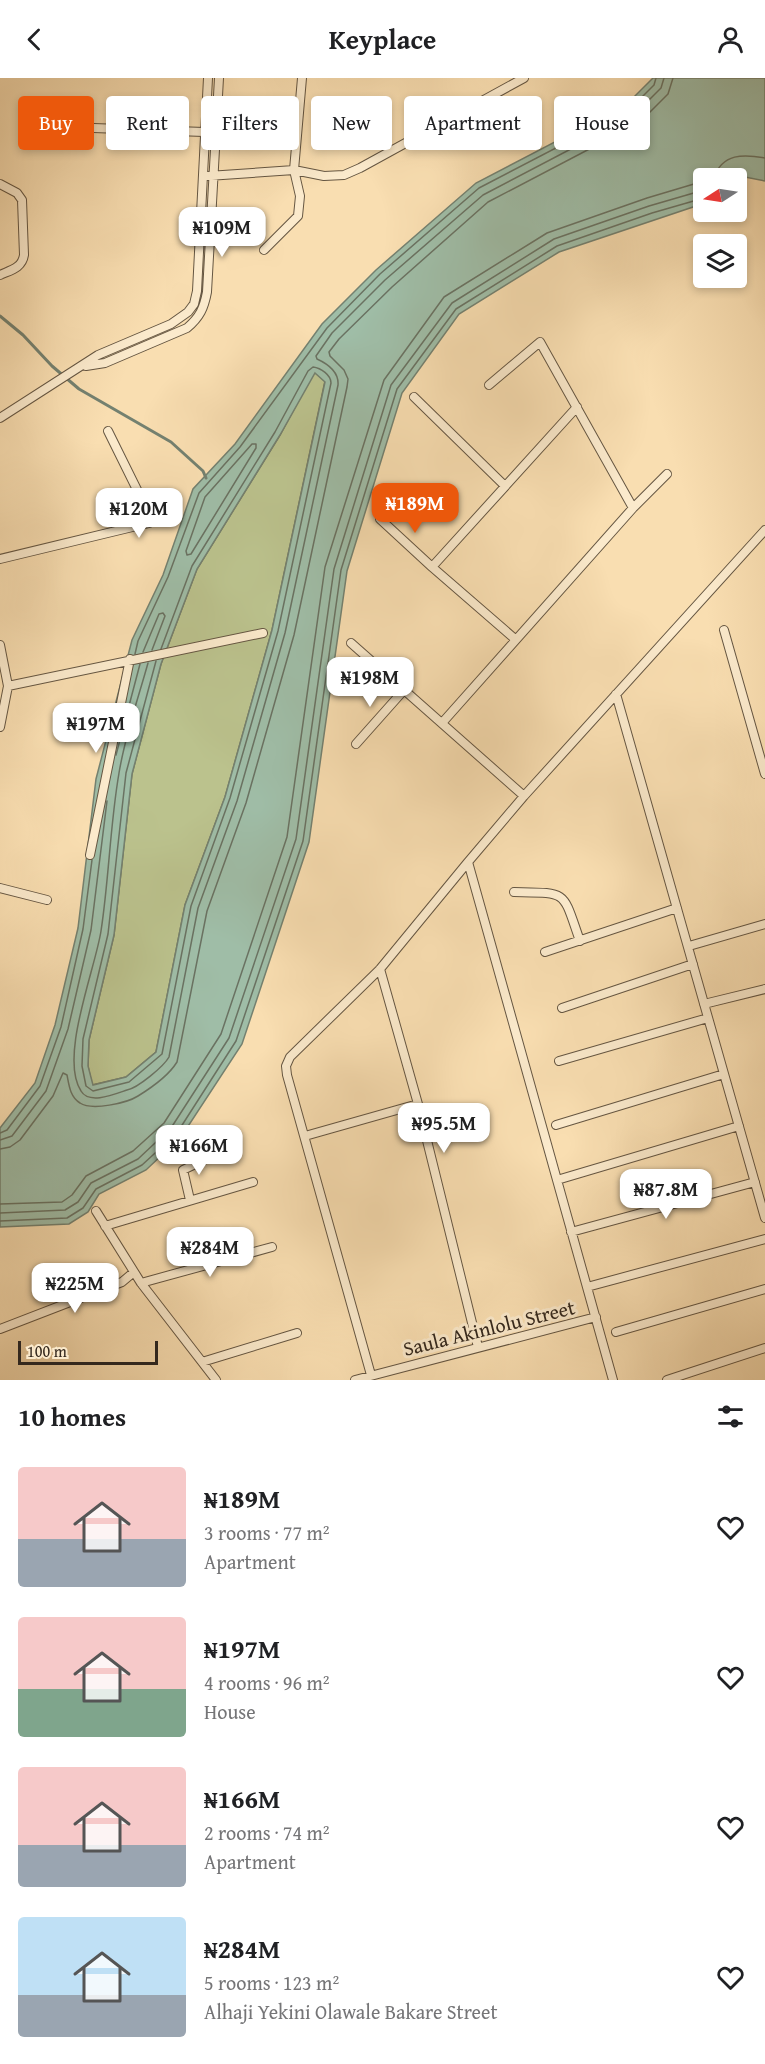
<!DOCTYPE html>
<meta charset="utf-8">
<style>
body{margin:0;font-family:"Gentium Book Plus",serif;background:#f6f6f6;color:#202124;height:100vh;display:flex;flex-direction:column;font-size:22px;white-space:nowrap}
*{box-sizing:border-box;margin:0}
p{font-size:20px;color:#757577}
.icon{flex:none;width:33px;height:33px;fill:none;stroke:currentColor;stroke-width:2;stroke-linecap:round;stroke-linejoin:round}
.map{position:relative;height:1302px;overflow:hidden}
.panel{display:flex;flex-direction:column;background:#fff;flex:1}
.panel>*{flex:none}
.guide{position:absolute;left:18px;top:18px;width:729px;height:54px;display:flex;gap:12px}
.needle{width:39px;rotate:258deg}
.tools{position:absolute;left:693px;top:90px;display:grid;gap:12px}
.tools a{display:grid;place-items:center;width:54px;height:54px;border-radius:6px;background:#fff;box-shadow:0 3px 9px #0003;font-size:30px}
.scale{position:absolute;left:18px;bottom:15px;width:140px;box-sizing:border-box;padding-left:6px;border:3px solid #34281d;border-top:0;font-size:16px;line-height:21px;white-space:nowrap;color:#34281d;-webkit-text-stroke:4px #fbeacc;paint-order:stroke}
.price{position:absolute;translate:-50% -51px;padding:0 14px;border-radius:12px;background:#fff;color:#222;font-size:20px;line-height:39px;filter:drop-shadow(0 2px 3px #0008)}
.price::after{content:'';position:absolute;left:50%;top:36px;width:18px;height:14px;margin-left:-9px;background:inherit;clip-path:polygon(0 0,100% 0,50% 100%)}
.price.active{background:#ea580c;color:#fff}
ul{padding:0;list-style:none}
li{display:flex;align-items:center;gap:18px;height:150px;padding:0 18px}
li span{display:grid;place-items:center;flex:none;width:168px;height:120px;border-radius:6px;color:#555}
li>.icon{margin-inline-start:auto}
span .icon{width:72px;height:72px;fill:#fffc;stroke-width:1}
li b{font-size:26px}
h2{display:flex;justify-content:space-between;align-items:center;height:72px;padding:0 18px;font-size:26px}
.pill{padding:0 21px;border-radius:6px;background:#fff;box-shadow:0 3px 9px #0003;font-size:21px;line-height:54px}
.pill.active{background:#ea580c;color:#fff}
header{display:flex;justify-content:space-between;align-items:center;height:78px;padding:0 18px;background:#fff;font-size:27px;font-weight:700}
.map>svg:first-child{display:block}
.green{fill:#bbc28d;stroke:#787555;stroke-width:1.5}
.water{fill:#9fbda7;stroke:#748170;stroke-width:1.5;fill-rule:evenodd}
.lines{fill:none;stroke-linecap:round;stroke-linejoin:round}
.shore{stroke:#6a7262;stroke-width:1.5}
.stream{stroke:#748170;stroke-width:3}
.minor-casing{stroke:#655642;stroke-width:10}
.minor{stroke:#fbeacc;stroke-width:8}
.labels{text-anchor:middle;stroke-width:6;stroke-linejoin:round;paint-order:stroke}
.street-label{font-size:20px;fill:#34281d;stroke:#fbeacc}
</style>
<header><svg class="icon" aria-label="back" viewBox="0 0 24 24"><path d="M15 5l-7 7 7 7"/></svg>Keyplace<svg class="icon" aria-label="person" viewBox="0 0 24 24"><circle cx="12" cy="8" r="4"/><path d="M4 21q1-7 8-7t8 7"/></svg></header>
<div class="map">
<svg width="765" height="1302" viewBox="0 0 765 1302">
<rect width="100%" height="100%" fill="#f9deb1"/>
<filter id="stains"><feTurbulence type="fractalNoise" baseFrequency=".00333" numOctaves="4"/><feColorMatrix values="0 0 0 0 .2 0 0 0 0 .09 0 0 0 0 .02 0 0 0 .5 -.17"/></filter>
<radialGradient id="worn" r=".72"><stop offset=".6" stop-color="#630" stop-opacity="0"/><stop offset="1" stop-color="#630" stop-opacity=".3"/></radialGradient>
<!-- green -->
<path class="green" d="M314 294 325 303 272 552 225 719 185 827 156 974 126 999 92 1007 88 988 89 962 114 857 132 696 161 586 197 491 280 357Z"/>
<!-- water -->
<path class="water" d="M653 0H765V103L745 99 737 104 736 100H704L703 124 699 127 559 174 459 236 402 315 347 493 309 764 242 966 181 1059 146 1092 99 1116 88 1134 69 1146 0 1149V1050L35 1005 55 947 78 850 96 701 132 562 163 497 193 411 235 366 322 246 376 192 476 105 626 27ZM315 295 325 304 272 552 225 719 185 827 156 974 126 999 93 1007 88 988 89 962 114 857 132 696 161 586 197 491 280 357Z"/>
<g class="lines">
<!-- shore -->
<path class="shore" d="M714 100C722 75 744 76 765 80
M252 366H256V370L191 476 187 477 186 473 205 419Z
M143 574 159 536 163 535 165 538 152 572
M135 576 138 563 168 499 199 415 240 369 327 250 380 196 479 110 629 32 654 7 656 0
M156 583 126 695 108 856 83 961 82 988 86 1008 93 1013 129 1004 162 976 191 828 230 720 278 553 331 305C331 297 321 290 313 289L308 293 275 354 192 488 161 571
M148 585C138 621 125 658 119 695 110 747 109 801 101 853 95 892 59 979 81 1013 89 1027 115 1016 127 1012 138 1010 164 988 169 979L198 830 237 723 285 555 338 307C339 294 328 286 317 281L316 278 332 255 385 202 483 117 632 39 661 10 664 0
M116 677 140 586
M0 1055 7 1052 40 1008 61 949 83 851 92 782
M0 1062 12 1058 46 1013 68 951 91 852 107 723
M0 1071 10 1069 20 1062 53 1018 63 995 67 997C69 1007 70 1019 80 1025 92 1033 127 1025 138 1018 151 1010 169 997 177 984L207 833 246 725 294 557 347 309 348 301 344 292 330 278 329 274 339 261 392 209 488 124 639 45 668 16 673 0
M0 1126 62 1124 72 1117 86 1098 133 1073 164 1045 221 956 287 759 325 489 384 302 444 219 547 155 647 120 704 103
M0 1135 65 1132 78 1124 91 1105 138 1081 171 1050 229 960 296 761 334 491 391 307 452 225 554 161 649 128 704 112
M0 1143 67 1140 83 1130 96 1111 142 1087 177 1055 236 963 303 763 341 492 397 311 456 231 557 168 652 135 704 120"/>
<!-- stream -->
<path class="stream" d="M0 238 23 257 52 288 79 311 171 364 203 393 206 400"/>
<!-- minor casing -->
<g class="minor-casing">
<path id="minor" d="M38 48 204 54
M208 98 294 92 324 98 344 97 360 90 524 0
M0 106 17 115 22 122 24 177C22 190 11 192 0 197
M264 172 298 138 300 118 294 92 302 0
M86 288 105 285 187 250C200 239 204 230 207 214L219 0
M414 319 505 408
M0 340 98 277 171 246 188 234 194 226 197 213 208 0
M633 430 667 396
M380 441 432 489
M0 481 149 445V436L108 353
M724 552 765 696
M515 561 432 489 577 329
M351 565 524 718
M0 567 8 608 0 649
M8 608 263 555
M616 616 765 1140
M442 645 633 430 540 264 489 307
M356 666 404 612
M90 777 130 581
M0 810 47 822
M514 814C569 815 562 812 580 863
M689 868 765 846
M545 874 677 830
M380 891 418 1026 478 1269
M704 926 765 911
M562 930 693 886
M559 983 708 940
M556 1047 724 996
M305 1058 418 1026
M557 1102 739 1048
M190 1122 183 1092 214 1077
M96 1133 141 1205 216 1302
M105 1148 253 1104
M571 1154 755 1104
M141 1205 272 1169
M587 1209 765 1161
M0 1251 122 1204 134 1194
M616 1254 765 1211
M202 1284 297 1255
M371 1297 287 997 286 988 290 979 380 891 468 784
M355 1302 596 1239
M613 1302 468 784 524 718 765 452
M667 1302 765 1270"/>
</g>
<!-- minor -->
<use href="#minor" class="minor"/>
</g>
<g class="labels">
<!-- street labels -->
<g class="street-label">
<text transform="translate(489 1250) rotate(-14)" y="7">Saula Akinlolu Street</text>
</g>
</g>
<rect width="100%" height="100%" filter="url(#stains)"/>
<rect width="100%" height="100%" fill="url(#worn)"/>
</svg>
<div class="tools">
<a><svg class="needle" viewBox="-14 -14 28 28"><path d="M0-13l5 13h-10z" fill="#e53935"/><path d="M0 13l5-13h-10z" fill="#757577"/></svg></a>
<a><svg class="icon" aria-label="layers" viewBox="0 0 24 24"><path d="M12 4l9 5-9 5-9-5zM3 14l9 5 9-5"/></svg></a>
</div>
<div class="scale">100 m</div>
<b class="price" style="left:222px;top:180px">₦109M</b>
<b class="price active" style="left:415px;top:456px">₦189M</b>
<b class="price" style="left:139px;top:461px">₦120M</b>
<b class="price" style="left:370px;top:630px">₦198M</b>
<b class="price" style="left:96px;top:676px">₦197M</b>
<b class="price" style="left:444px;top:1076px">₦95.5M</b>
<b class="price" style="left:199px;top:1098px">₦166M</b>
<b class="price" style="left:666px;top:1142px">₦87.8M</b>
<b class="price" style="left:210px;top:1200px">₦284M</b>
<b class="price" style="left:75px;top:1236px">₦225M</b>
<div class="guide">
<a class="pill active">Buy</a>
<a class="pill">Rent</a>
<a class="pill">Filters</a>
<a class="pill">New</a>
<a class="pill">Apartment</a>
<a class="pill">House</a>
</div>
</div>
<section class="panel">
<h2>10 homes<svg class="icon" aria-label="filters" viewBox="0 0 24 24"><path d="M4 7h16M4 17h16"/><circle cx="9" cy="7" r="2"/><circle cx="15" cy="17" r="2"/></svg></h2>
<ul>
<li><span style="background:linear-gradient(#f6c9c9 60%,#9aa5b1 0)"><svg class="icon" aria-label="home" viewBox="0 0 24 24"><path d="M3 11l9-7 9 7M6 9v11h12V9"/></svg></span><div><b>₦189M</b><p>3 rooms · 77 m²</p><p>Apartment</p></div><svg class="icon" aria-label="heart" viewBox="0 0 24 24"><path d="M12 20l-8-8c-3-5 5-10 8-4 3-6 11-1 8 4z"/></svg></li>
<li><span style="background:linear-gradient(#f6c9c9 60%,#7fa58c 0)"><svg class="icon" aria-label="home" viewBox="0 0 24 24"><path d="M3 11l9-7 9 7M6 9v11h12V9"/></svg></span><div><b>₦197M</b><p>4 rooms · 96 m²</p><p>House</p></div><svg class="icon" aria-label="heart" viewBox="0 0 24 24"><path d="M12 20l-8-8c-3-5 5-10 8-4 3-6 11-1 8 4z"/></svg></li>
<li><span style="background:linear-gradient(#f6c9c9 65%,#9aa5b1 0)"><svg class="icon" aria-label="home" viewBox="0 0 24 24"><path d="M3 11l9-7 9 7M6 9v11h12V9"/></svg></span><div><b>₦166M</b><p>2 rooms · 74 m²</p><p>Apartment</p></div><svg class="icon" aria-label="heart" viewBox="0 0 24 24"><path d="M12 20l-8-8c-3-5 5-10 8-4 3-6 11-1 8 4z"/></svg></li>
<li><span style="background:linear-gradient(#bfe0f5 65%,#9aa5b1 0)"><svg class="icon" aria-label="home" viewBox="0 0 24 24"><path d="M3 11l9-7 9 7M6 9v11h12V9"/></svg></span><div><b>₦284M</b><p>5 rooms · 123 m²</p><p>Alhaji Yekini Olawale Bakare Street</p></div><svg class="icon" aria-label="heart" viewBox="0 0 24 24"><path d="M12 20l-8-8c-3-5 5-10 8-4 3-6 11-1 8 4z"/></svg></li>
</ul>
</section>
